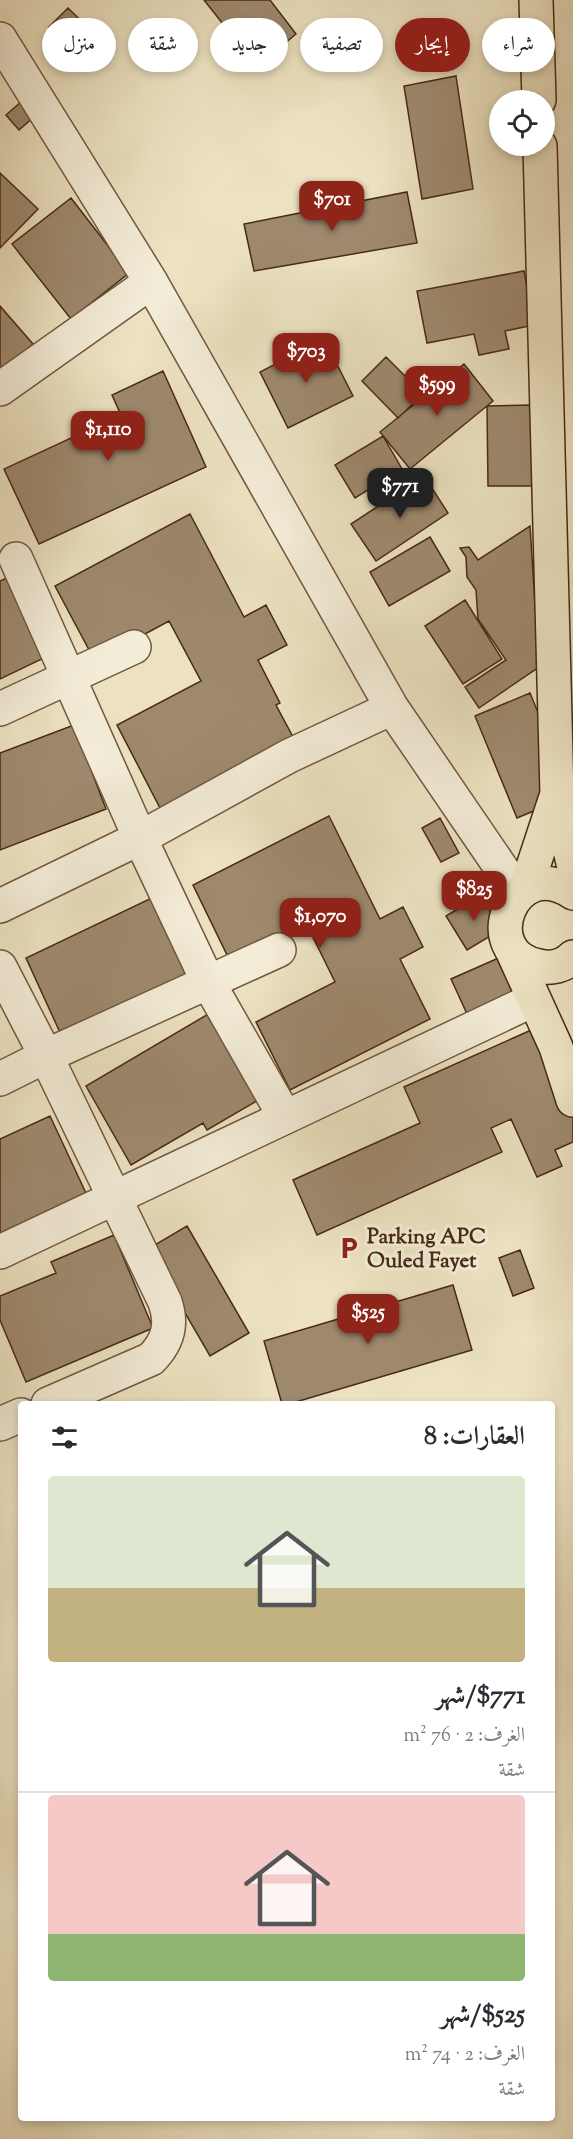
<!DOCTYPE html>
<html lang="ar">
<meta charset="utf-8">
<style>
body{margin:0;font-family:"Sorts Mill Goudy",Amiri,serif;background:#f7f7f7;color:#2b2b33;direction:rtl;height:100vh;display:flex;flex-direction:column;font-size:22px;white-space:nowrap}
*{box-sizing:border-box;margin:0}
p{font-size:20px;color:#7c7c81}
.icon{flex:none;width:33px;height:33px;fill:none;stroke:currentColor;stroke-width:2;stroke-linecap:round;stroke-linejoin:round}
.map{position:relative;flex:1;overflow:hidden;direction:ltr}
.sheet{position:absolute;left:18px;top:1401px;width:537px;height:720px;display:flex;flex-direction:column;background:#fff;border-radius:6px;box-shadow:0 3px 9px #0003;direction:rtl}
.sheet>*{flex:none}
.top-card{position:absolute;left:18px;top:18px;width:537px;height:54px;direction:rtl;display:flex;gap:12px}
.buttons{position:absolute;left:489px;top:90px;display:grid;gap:12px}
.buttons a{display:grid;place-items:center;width:66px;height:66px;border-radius:50%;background:#fff;box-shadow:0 3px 9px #0003;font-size:30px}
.price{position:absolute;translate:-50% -51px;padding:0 14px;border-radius:12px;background:#8f2418;color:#fff;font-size:20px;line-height:39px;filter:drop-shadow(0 2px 3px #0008)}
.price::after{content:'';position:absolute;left:50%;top:36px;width:18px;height:14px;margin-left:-9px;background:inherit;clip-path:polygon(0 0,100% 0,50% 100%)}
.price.current{background:#222;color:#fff}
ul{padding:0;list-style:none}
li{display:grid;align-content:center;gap:12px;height:318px;padding:0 30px}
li+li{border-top:2px solid #e1e1e2}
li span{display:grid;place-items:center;height:186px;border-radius:6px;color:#555}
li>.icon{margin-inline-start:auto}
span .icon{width:108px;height:108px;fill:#fffc;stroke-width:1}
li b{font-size:26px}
h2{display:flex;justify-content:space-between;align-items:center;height:72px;padding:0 30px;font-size:26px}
.chip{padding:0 21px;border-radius:27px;background:#fff;box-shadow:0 3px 9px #0003;font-size:21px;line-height:54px}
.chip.current{background:#8f2418;color:#fff}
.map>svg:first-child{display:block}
.building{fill:#9e896e;stroke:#492915;stroke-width:1.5}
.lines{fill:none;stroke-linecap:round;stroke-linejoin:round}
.minor-casing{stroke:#725740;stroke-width:36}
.major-casing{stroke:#492915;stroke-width:36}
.minor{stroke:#f3ecd7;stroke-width:33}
.major{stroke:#ece2c1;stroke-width:33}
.labels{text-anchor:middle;stroke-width:6;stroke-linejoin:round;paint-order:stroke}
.poi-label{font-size:21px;font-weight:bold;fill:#492915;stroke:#f3ecd7;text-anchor:start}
</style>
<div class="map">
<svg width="573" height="2139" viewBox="0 0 573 2139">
<rect width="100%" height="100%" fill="#ece2c1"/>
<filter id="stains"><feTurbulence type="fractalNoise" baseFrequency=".00333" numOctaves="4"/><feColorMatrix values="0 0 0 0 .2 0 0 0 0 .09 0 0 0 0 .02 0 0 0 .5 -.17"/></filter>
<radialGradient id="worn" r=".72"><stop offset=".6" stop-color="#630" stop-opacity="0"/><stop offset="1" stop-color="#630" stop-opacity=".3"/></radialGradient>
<!-- building -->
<path class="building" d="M204 0H270L296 34 257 67Z
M68 8 102 41 83 60 49 27Z
M456 76 473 189 422 199 404 86Z
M22 101 35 116 19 130 6 115Z
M0 173 38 209 0 248Z
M407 192 417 243 254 271 244 224Z
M71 198 129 273 71 319 12 244Z
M524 271 534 325 505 331 509 349 479 355 474 334 427 343 417 291Z
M0 306 33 344 2 371 0 369Z
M324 339 353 396 288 428 260 372Z
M386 357 423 394 398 418 362 381Z
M464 364 493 401 410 469 380 432Z
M163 371 206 467 39 544 4 469 121 415 112 395Z
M532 405 533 486H488L487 406Z
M383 436 402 469 355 498 335 465Z
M424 476 448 513 376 561 351 524Z
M190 514 244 617 266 605 287 645 258 660 280 703 276 705 293 737 160 808 117 725 201 681 169 621 95 661 55 586Z
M530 526 539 667 479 708 465 687 506 660 478 619 476 590 467 577 466 557 460 548 469 547 478 560Z
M430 537 450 571 389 606 370 572Z
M9 577 46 657 0 679V581Z
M465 600 502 659 463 684 425 626Z
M530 693 572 795 517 818 475 716Z
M74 725 106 809 0 850V753Z
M329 816 380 919 403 907 423 947 400 959 430 1019 290 1090 256 1022 335 982 305 921 229 959 193 885Z
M440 818 459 853 441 862 422 828Z
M158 895 195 975 68 1050 26 958Z
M481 895 502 929 467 950 446 916Z
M503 956 519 994 468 1016 451 979Z
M210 1013 260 1099 207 1130 203 1123 131 1165 86 1086Z
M538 1027 573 1106V1142L555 1150 562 1166 537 1177 511 1119 491 1128 502 1152 317 1235 293 1180 420 1123 404 1087Z
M50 1116 92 1206 0 1234V1139Z
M187 1226 249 1333 210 1356 148 1249Z
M114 1235 153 1328 26 1382 0 1320V1296L56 1273 51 1262Z
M520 1250 534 1288 513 1296 499 1258Z
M453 1285 472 1350 289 1404H282L264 1341Z"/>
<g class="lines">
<!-- minor casing -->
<g class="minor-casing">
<path id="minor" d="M0 39 151 282 392 708 519 894
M0 389 151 282
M16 559 140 838 208 982 285 1117
M0 709 134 647
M0 906 140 838 289 756 392 708
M0 967 46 1056 165 1302C173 1325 168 1342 151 1359L48 1404
M0 1079 46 1056 279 950
M0 1252 533 1000
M0 1424 21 1415"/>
</g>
<!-- major casing -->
<g class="major-casing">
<path id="major" d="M536 0 539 100
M540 146 557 794 573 863
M526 888 557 794
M573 893C513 852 474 954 539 966 551 969 564 966 573 957
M511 948 556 1047 573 1100"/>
</g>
<!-- minor -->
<use href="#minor" class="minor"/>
<!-- major -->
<use href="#major" class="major"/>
</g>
<!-- icons -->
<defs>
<g id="parking-bare" transform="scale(1.8)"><path d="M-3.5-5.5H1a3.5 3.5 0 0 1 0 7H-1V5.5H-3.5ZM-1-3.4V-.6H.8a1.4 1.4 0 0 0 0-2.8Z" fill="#8f2418" stroke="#f3ecd7" stroke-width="2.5" paint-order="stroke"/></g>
</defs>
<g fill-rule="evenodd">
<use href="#parking-bare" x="349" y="1248"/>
</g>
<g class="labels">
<!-- poi labels -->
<g class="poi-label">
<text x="367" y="1243">Parking APC<tspan x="367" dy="24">Ouled Fayet</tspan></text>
</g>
</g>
<rect width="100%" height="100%" filter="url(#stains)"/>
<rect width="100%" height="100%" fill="url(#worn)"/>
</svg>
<div class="buttons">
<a><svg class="icon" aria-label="locate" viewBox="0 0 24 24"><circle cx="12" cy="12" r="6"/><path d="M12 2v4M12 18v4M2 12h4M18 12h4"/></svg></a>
</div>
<b class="price" style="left:332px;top:232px">$701</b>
<b class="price" style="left:306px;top:384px">$703</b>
<b class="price" style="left:437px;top:417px">$599</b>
<b class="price" style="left:108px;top:462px">$1,110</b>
<b class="price current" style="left:400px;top:519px">$771</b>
<b class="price" style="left:474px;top:922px">$825</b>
<b class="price" style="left:320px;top:949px">$1,070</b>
<b class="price" style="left:368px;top:1345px">$525</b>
<div class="top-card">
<a class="chip">شراء</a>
<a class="chip current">إيجار</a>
<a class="chip">تصفية</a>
<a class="chip">جديد</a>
<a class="chip">شقة</a>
<a class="chip">منزل</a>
</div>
<section class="sheet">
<h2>العقارات: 8<svg class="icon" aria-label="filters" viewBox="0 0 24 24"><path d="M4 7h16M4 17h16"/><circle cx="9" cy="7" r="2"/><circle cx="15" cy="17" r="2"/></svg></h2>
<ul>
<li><span style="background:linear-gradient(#dfe7d0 60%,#c2b280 0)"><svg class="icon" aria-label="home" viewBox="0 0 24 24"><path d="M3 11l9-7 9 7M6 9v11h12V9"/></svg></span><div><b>$771/شهر</b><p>الغرف: 2 · 76 m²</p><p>شقة</p></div></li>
<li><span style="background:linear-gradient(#f6c9c9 75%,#8fb573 0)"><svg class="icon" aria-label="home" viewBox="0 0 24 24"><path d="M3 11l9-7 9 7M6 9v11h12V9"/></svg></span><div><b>$525/شهر</b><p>الغرف: 2 · 74 m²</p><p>شقة</p></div></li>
</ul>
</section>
</div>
